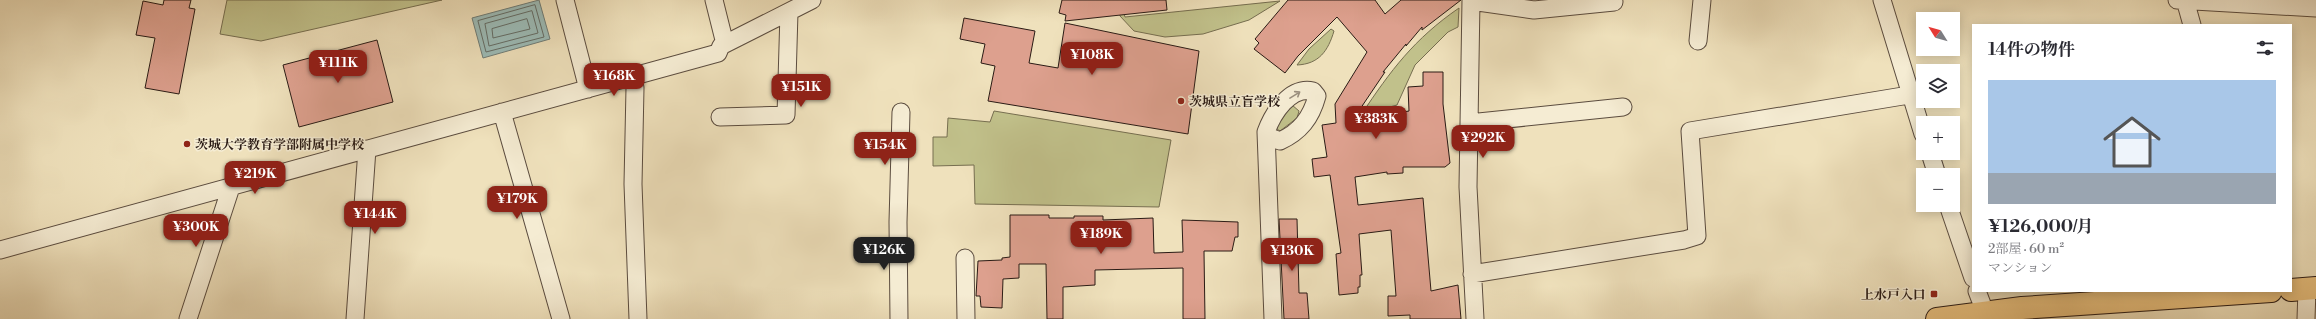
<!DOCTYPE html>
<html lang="ja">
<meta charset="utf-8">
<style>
body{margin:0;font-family:"Libre Bodoni","Noto Serif JP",serif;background:#f7f7f7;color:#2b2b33;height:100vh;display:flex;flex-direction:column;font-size:15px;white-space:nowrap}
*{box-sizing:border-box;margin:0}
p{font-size:13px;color:#7c7c81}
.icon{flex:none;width:22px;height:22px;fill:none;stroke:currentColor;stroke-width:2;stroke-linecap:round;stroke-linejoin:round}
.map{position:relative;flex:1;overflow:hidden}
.panel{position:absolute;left:1972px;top:24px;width:320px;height:268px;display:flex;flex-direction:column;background:#fff;border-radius:0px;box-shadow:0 2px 10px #0003}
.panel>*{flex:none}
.needle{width:26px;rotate:307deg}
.buttons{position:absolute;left:1916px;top:12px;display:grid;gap:8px}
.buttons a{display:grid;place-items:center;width:44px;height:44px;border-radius:0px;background:#fff;box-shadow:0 2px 10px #0003;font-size:20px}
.price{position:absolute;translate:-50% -34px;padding:0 9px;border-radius:8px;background:#8f2418;color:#fff;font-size:13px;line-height:26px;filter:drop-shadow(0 1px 2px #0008)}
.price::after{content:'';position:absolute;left:50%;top:24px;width:12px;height:9px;margin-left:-6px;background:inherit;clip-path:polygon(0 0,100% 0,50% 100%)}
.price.current{background:#222;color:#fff}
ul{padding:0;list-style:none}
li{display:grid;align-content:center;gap:8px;height:212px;padding:0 16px}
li+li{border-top:1px solid #e1e1e2}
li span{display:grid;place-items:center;height:124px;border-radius:0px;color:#555}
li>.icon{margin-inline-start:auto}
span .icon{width:72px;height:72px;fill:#fffc;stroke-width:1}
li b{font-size:17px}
h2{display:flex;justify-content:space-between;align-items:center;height:48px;padding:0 16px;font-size:17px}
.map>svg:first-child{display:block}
.green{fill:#c1c18b;stroke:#766e50}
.water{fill:#9cbcb8;stroke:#6e7c77}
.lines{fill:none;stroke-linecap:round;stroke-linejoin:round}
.shore{stroke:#636c66;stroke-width:1}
.building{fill:#dda08e;stroke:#2a1b15}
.minor-casing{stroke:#5b4c3f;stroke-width:19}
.highway-casing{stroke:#2a1b15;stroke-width:24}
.minor{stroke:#f5ecd3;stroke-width:17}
.highway{stroke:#e8c07e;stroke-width:22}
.oneway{stroke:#9a8e7e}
.poi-dot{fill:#8f2418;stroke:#f5ecd3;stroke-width:1.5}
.labels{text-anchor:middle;stroke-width:3;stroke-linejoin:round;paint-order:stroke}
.poi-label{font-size:13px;font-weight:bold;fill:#2a1b15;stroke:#f5ecd3;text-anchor:start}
</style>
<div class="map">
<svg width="2316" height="319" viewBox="0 0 2316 319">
<rect width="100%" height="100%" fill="#efe1bc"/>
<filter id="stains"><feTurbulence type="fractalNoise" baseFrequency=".005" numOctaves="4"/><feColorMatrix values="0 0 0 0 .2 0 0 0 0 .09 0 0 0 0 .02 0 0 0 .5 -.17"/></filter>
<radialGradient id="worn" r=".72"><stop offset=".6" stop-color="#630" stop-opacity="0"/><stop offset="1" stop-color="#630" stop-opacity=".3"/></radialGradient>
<!-- green -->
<path class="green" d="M227 0H442L261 41 220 34Z
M1120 0 1125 17 1280 1 1249 20 1203 34 1165 37 1134 31 1120 16 1116 4Z
M1459 8 1458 27 1448 32 1415 65 1397 105 1361 115C1391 70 1414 39 1459 8Z
M1331 29 1334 31C1328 51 1319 64 1297 65L1309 49Z
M1292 105 1299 111 1297 118 1280 131 1277 129 1278 122Z
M994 111 1171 140 1159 207 975 204 974 165 933 166V137H947L948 118 990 122Z"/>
<!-- water -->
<path class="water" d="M539 0 550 39 483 58 472 18Z"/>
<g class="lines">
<!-- shore -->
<path class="shore" d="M535 5 544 37 486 52 478 21Z
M532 11 538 33 489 46 485 24Z
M527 19 530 29 493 38 492 29Z"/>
</g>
<!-- building -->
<path class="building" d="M164 0H191L189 8 195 9 179 94 145 88 155 38 136 35 143 1 163 5Z
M1062 0H1166L1167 10 1065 21 1066 15 1059 13Z
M1288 0H1375L1385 14 1401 0H1461L1422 30V27L1406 46V44L1383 72H1385L1352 121 1409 111 1408 87 1423 86V72H1443V104L1450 163 1445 167H1403V173L1387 174V172L1355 177 1358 205 1423 198 1431 291 1458 285 1461 319H1410V315L1388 316V296H1396L1391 230 1359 234 1362 275H1360V287H1358V293L1339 295 1336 254 1341 253 1330 175 1314 177 1312 159 1327 157 1322 125 1336 123 1335 104 1367 52 1337 17 1298 56 1285 73 1254 49 1259 43 1255 39Z
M964 18 1035 31 1029 63 1058 68 1065 23 1199 51 1188 134 988 101 995 66 981 63 985 44 960 39Z
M377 40 393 102 299 127 283 65Z
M1010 215H1049V218H1074V216H1103V220L1153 218 1154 253 1183 252 1182 220 1238 222V237H1235L1232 251H1204L1205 319H1183V268L1095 270V285L1063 287V319H1047L1046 264H1019V278L1003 279 1002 308 981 307 980 296H976L978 261 1002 260V258L1010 257Z
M1279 219H1297L1299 293H1307L1309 319H1284Z"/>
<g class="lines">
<!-- minor casing -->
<g class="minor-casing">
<path id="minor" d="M565 0 588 89
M714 0 725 44
M1471 0 1468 187 1475 319
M1882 0 1923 134
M2177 0 2316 8
M2185 0 2192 25
M1471 1 1534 10 1614 2
M1698 41 1702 0
M633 77 635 88 633 184 638 319
M502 112 561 319
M720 117 786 115 789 12
M1469 123 1623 107
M1267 136 1280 141C1300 132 1311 118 1317 96L1313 91C1290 86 1273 113 1266 132L1273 319
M1930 153 1937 175
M1948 205 1973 278
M0 250 718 53 721 46 812 0
M965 258 966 319
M1472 274 1684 240 1697 236 1690 131 1909 95
M1977 291 1985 312
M188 319 231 187
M355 319 367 149
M899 319 898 222 901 112
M2306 319 2307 289"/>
</g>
<!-- highway casing -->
<g class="highway-casing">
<path id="highway" d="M2291 290 2316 288
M1937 319 2022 308 2271 291"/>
</g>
<!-- minor -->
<use href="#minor" class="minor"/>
<!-- highway -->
<use href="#highway" class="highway"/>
</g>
<!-- one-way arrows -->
<defs><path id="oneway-shaft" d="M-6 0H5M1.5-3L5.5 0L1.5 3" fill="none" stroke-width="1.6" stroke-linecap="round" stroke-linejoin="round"/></defs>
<use class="oneway" href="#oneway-shaft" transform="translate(1295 95) rotate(-32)"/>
<!-- markers -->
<g class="poi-dot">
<circle cx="1181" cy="101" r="4"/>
<circle cx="187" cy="144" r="4"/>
<rect x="1930" y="290" width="8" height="8" rx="2"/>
</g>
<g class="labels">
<!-- poi labels -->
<g class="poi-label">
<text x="1189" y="106">茨城県立盲学校</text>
<text x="195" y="149">茨城大学教育学部附属中学校</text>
<text x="1926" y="299" text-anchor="end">上水戸入口</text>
</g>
</g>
<rect width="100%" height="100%" filter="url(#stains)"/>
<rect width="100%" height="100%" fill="url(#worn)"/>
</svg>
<div class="buttons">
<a><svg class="needle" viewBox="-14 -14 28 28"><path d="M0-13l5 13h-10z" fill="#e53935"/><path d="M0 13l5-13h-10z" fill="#7c7c81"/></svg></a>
<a><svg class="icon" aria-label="layers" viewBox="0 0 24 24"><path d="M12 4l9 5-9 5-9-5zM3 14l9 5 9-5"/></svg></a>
<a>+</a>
<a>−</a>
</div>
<b class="price" style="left:1092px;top:76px">¥108K</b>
<b class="price" style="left:338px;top:84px">¥111K</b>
<b class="price" style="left:614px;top:97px">¥168K</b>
<b class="price" style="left:801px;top:108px">¥151K</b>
<b class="price" style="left:1376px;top:140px">¥383K</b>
<b class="price" style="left:1483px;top:159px">¥292K</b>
<b class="price" style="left:885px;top:166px">¥154K</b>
<b class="price" style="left:255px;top:195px">¥219K</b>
<b class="price" style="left:517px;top:220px">¥179K</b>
<b class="price" style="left:375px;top:235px">¥144K</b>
<b class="price" style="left:196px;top:248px">¥300K</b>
<b class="price" style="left:1101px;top:255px">¥189K</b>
<b class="price current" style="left:884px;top:271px">¥126K</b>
<b class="price" style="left:1292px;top:272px">¥130K</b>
<section class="panel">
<h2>14件の物件<svg class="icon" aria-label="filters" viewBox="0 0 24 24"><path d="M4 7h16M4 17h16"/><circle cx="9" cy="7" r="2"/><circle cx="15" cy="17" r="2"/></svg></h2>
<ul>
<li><span style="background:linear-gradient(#a9c7e8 75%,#9aa5b1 0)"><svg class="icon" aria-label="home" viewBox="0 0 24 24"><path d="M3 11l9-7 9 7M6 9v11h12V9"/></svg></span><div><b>¥126,000/月</b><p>2部屋 · 60 m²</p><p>マンション</p></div></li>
</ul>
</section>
</div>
